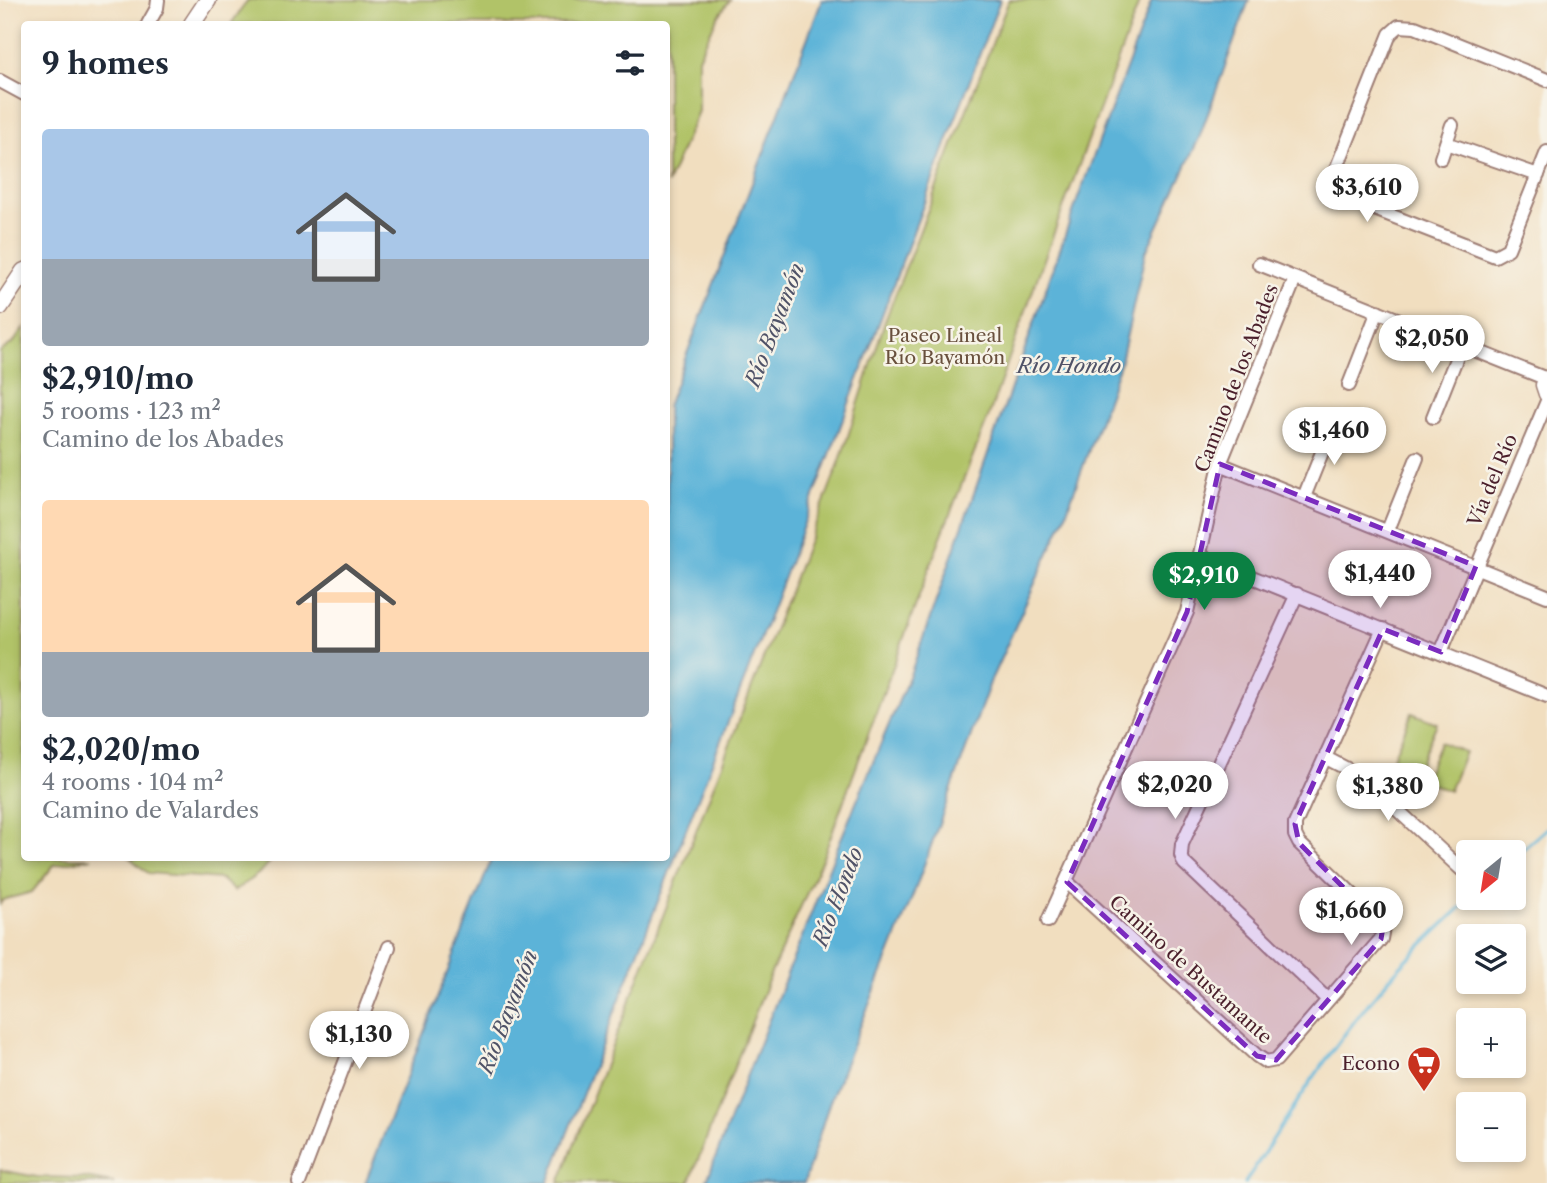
<!DOCTYPE html>
<meta charset="utf-8">
<style>
body{margin:0;font-family:"Libre Caslon Text",serif;background:#f2f2f3;color:#1f2937;height:100vh;display:flex;flex-direction:column;font-size:26px;white-space:nowrap}
*{box-sizing:border-box;margin:0}
p{font-size:23px;color:#747a83}
.icon{flex:none;width:38px;height:38px;fill:none;stroke:currentColor;stroke-width:2;stroke-linecap:round;stroke-linejoin:round}
.map{position:relative;flex:1;overflow:hidden}
.sheet{position:absolute;left:21px;top:21px;width:649px;height:840px;display:flex;flex-direction:column;background:#fff;border-radius:7px;box-shadow:0 4px 10px #0003}
.sheet>*{flex:none}
.needle{width:46px;rotate:210deg}
.fabs{position:absolute;left:1456px;top:840px;display:grid;gap:14px}
.fabs a{display:grid;place-items:center;width:70px;height:70px;border-radius:7px;background:#fff;box-shadow:0 4px 10px #0003;font-size:35px}
.price{position:absolute;translate:-50% -60px;padding:0 16px;border-radius:24px;background:#fff;color:#222;font-size:23px;line-height:46px;filter:drop-shadow(0 2px 4px #0008)}
.price::after{content:'';position:absolute;left:50%;top:42px;width:21px;height:16px;margin-left:-10px;background:inherit;clip-path:polygon(0 0,100% 0,50% 100%)}
.price.selected{background:#0b8043;color:#fff}
ul{padding:0;list-style:none}
li{display:grid;align-content:center;gap:14px;height:371px;padding:0 21px}
li span{display:grid;place-items:center;height:217px;border-radius:7px;color:#555}
li>.icon{margin-inline-start:auto}
span .icon{width:126px;height:126px;fill:#fffc;stroke-width:1}
li b{font-size:30px}
h2{display:flex;justify-content:space-between;align-items:center;height:84px;padding:0 21px;font-size:30px}
.map>svg:first-child{display:block}
.green{fill:#b1c367;stroke:#7e7149;stroke-width:2}
.water{fill:#5bb3d8;stroke:#526982;stroke-width:2}
.lines{fill:none;stroke-linecap:round;stroke-linejoin:round}
.stream{stroke:#5bb3d8;stroke-width:3.5}
.minor-casing{stroke:#9e7e75;stroke-width:16}
.tertiary-casing{stroke:#9e7e75;stroke-width:19}
.minor{stroke:#fff;stroke-width:12}
.tertiary{stroke:#fff;stroke-width:16}
.marked{fill:#7b2cbf;fill-opacity:0.2;stroke:#7b2cbf;stroke-width:5;stroke-dasharray:14 9;stroke-linejoin:round}
.labels{text-anchor:middle;stroke-width:5;stroke-linejoin:round;paint-order:stroke}
.park-label{font-size:19px;fill:#69503d;stroke:#f7f3e8}
.street-label{font-size:19px;fill:#4a1f2b;stroke:#f7f3e8}
.poi-label{font-size:19px;fill:#4a1f2b;stroke:#f7f3e8;text-anchor:end}
.water-label{font-size:21px;font-style:italic;fill:#505368;stroke:#f7f3e8}
</style>
<div class="map">
<svg width="1547" height="1183" viewBox="0 0 1547 1183">
<rect width="100%" height="100%" fill="#f7f3e8"/>
<filter id="ink" filterUnits="userSpaceOnUse"><feTurbulence type="fractalNoise" baseFrequency=".0143" numOctaves="2"/><feDisplacementMap in="SourceGraphic" scale="14" xChannelSelector="R" yChannelSelector="G"/><feConvolveMatrix kernelMatrix="1 2 1 2 8 2 1 2 1" color-interpolation-filters="sRGB"/></filter>
<filter id="wash" filterUnits="userSpaceOnUse"><feTurbulence type="fractalNoise" baseFrequency=".00686" numOctaves="4" result="noise"/><feDisplacementMap in="SourceGraphic" scale="28" xChannelSelector="R" yChannelSelector="G"/><feGaussianBlur stdDeviation="1.57" result="paint"/><feColorMatrix in="noise" values="0 0 0 0 0 0 0 0 0 0 0 0 0 0 0 0 0 1.4 0 .05"/><feComposite in="paint" operator="in"/></filter>
<g filter="url(#wash)">
<rect width="100%" height="100%" fill="#f1debf"/>
<!-- green -->
<path class="green" d="M248 0H730L716 20 698 58V111L667 184V24H231Z
M1009 0H1140L1038 276 989 415 939 542 823 857 771 973 689 1183H559L840 461 885 321Z
M24 327V858H92L54 865 32 892 3 900 0 904V352L14 342Z
M1412 713 1437 723 1416 773 1391 762Z
M1440 742 1465 752 1449 791 1424 781Z
M130 858H274L258 874 234 891 221 879 148 873Z
M0 1170 37 1177 84 1178 114 1183H0Z"/>
<!-- water -->
<path class="water" d="M822 0H1000L769 617 548 1183H365L492 858H667V406Z
M1152 0H1249L1199 138 1145 254 1121 361 1064 519 991 680 915 890 829 1104 804 1183H706L743 1085 835 853 911 672 1078 198Z"/>
<g class="lines">
<!-- stream -->
<path class="stream" d="M1514 857 1547 828
M1245 1183C1292 1109 1339 1034 1398 969 1421 944 1447 921 1471 898"/>
</g>
</g>
<g filter="url(#ink)">
<g class="lines">
<!-- minor casing -->
<g class="minor-casing">
<path id="minor" d="M148 24 157 8 158 0
M1547 80 1415 27 1399 26 1390 34 1333 177 1341 196 1495 256 1508 249 1547 152
M0 81 24 94
M1446 143 1538 175
M1441 158 1452 125
M1259 264 1547 379
M1349 385 1378 311
M1433 417 1462 344
M1220 464 1547 596
M1304 497 1333 425
M1388 530 1417 458
M1200 556 1547 696
M1297 594 1182 844 1181 855 1184 863 1328 1000
M1441 652 1547 401
M1326 758 1355 773 1375 789 1462 870
M1067 882 1257 1056 1266 1062 1276 1060 1381 939 1383 927 1377 918 1299 843 1295 835V824L1383 629
M1048 921 1187 612 1220 464 1295 279
M299 1183 389 947"/>
</g>
<!-- tertiary casing -->
<g class="tertiary-casing">
<path id="tertiary" d="M192 24 208 0
M0 307 24 271
M1547 379 1544 385 1547 394"/>
</g>
<!-- minor -->
<use href="#minor" class="minor"/>
<!-- tertiary -->
<use href="#tertiary" class="tertiary"/>
</g>
</g>
<!-- marked area -->
<path class="marked" d="M1220 464 1476 566 1441 652 1383 629 1295 824 1299 843 1383 927 1381 939 1276 1060 1257 1056 1067 882 1187 612Z"/>
<!-- icons -->
<defs>
<g id="supermarket-pin" transform="scale(1.75)"><path d="M0 17L-7.5 6A9.5 9.5 0 1 1 7.5 6Z" fill="#c8321e" stroke="#f7f3e8"/><path d="M-6-5.5h2.5l.6 2H6L4.5 2H-2.5L-4.4-4H-6ZM-1.5 3.2a1.3 1.3 0 1 0 .1 0ZM3 3.2a1.3 1.3 0 1 0 .1 0Z" fill="#fff"/></g>
</defs>
<g fill-rule="evenodd">
<use href="#supermarket-pin" x="1424" y="1063"/>
</g>
<g class="labels">
<!-- park labels -->
<g class="park-label">
<text x="945" y="342">Paseo Lineal<tspan x="945" dy="22">Río Bayamón</tspan></text>
</g>
<!-- street labels -->
<g class="street-label">
<text transform="translate(1236 378) rotate(-69)" y="7">Camino de los Abades</text>
<text transform="translate(1492 480) rotate(-67)" y="7">Vía del Río</text>
<text transform="translate(1191 969) rotate(42)" y="7">Camino de Bustamante</text>
</g>
<!-- poi labels -->
<g class="poi-label">
<text x="1400" y="1070">Econo</text>
</g>
<!-- water labels -->
<g class="water-label">
<text transform="translate(775 325) rotate(-69)" y="7">Río Bayamón</text>
<text x="1069" y="373">Río Hondo</text>
<text transform="translate(838 897) rotate(-69)" y="7">Río Hondo</text>
<text transform="translate(508 1012) rotate(-69)" y="7">Río Bayamón</text>
</g>
</g>
</svg>
<div class="fabs">
<a><svg class="needle" viewBox="-14 -14 28 28"><path d="M0-13l5 13h-10z" fill="#e53935"/><path d="M0 13l5-13h-10z" fill="#747a83"/></svg></a>
<a><svg class="icon" aria-label="layers" viewBox="0 0 24 24"><path d="M12 4l9 5-9 5-9-5zM3 14l9 5 9-5"/></svg></a>
<a>+</a>
<a>−</a>
</div>
<b class="price" style="left:1367px;top:224px">$3,610</b>
<b class="price" style="left:1432px;top:375px">$2,050</b>
<b class="price" style="left:1334px;top:467px">$1,460</b>
<b class="price" style="left:1380px;top:610px">$1,440</b>
<b class="price selected" style="left:1204px;top:612px">$2,910</b>
<b class="price" style="left:1175px;top:821px">$2,020</b>
<b class="price" style="left:1388px;top:823px">$1,380</b>
<b class="price" style="left:1351px;top:947px">$1,660</b>
<b class="price" style="left:359px;top:1071px">$1,130</b>
<section class="sheet">
<h2>9 homes<svg class="icon" aria-label="filters" viewBox="0 0 24 24"><path d="M4 7h16M4 17h16"/><circle cx="9" cy="7" r="2"/><circle cx="15" cy="17" r="2"/></svg></h2>
<ul>
<li><span style="background:linear-gradient(#a9c7e8 60%,#9aa5b1 0)"><svg class="icon" aria-label="home" viewBox="0 0 24 24"><path d="M3 11l9-7 9 7M6 9v11h12V9"/></svg></span><div><b>$2,910/mo</b><p>5 rooms · 123 m²</p><p>Camino de los Abades</p></div></li>
<li><span style="background:linear-gradient(#ffd9b3 70%,#9aa5b1 0)"><svg class="icon" aria-label="home" viewBox="0 0 24 24"><path d="M3 11l9-7 9 7M6 9v11h12V9"/></svg></span><div><b>$2,020/mo</b><p>4 rooms · 104 m²</p><p>Camino de Valardes</p></div></li>
</ul>
</section>
</div>
